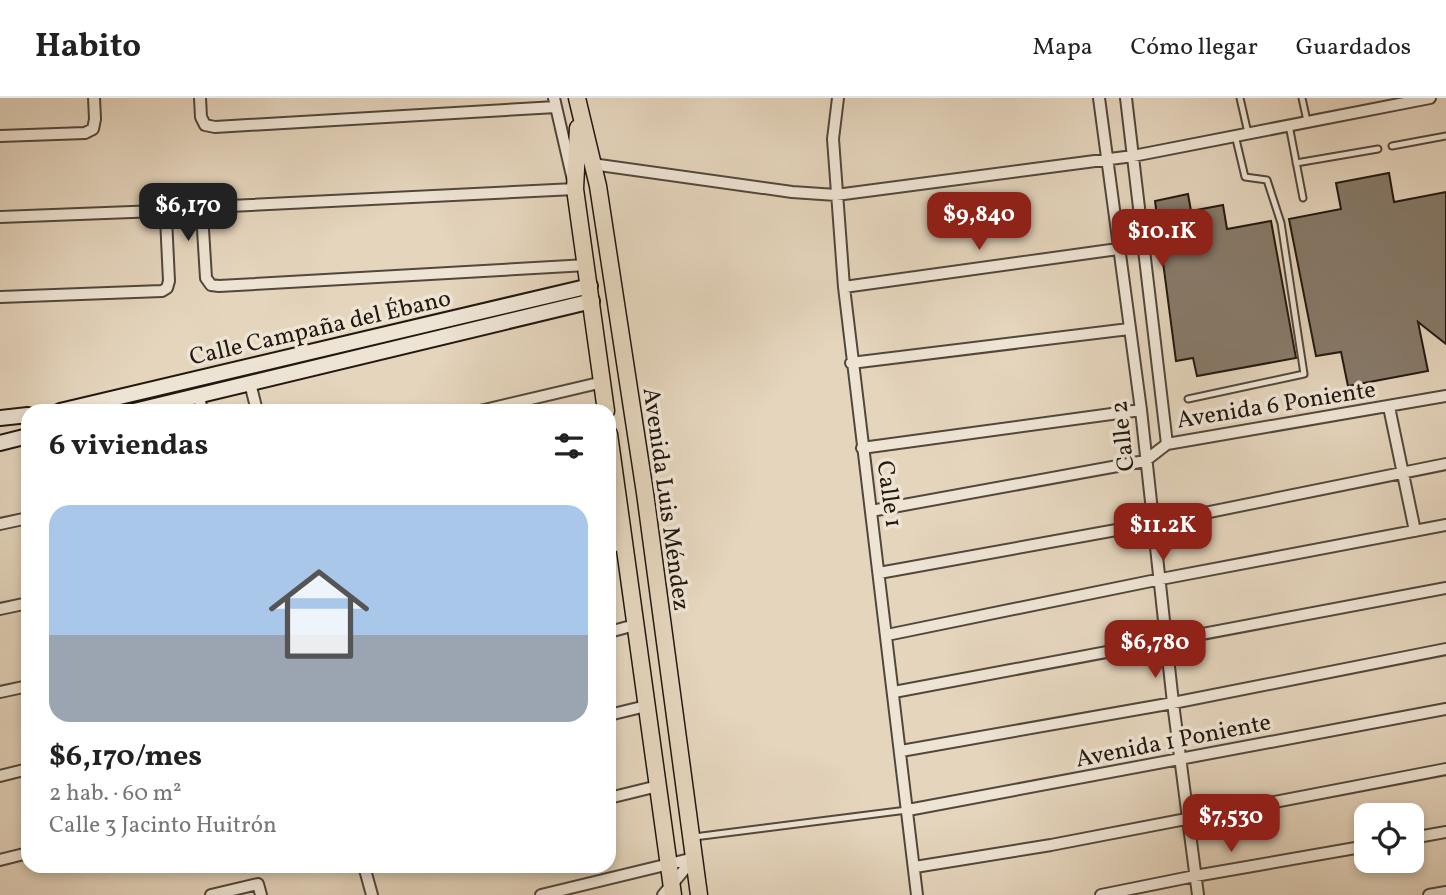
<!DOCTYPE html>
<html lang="es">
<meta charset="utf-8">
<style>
body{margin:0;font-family:Vollkorn,serif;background:#f6f6f6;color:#222;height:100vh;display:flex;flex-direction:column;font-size:26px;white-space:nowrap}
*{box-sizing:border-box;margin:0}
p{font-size:23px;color:#767676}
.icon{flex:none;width:38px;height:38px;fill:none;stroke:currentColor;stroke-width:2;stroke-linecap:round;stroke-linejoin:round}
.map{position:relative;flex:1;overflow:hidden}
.panel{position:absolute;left:21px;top:306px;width:595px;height:469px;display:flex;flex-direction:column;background:#fff;border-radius:21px;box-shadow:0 4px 10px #0003}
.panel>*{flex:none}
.fabs{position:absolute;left:1354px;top:705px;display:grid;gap:14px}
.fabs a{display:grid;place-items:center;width:70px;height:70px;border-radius:14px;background:#fff;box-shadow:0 4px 10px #0003;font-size:35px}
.price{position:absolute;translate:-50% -60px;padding:0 16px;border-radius:14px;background:#8f2418;color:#fff;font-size:23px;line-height:46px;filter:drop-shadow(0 2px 4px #0008)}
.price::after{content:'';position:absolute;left:50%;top:42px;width:21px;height:16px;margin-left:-10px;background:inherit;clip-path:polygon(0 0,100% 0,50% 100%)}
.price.active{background:#222;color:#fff}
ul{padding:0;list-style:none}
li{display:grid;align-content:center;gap:14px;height:371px;padding:0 28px}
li+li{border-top:2px solid #e0e0e0}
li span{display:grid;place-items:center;height:217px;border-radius:21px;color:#555}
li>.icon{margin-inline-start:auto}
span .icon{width:126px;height:126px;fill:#fffc;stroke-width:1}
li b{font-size:30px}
h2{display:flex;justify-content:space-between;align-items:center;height:84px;padding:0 28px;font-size:30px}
header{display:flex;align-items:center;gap:42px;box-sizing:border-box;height:98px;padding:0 35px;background:#fff;border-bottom:2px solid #e0e0e0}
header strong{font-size:33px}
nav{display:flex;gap:38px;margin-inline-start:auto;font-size:24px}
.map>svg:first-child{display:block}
.building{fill:#877a6a;stroke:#211810;stroke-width:2}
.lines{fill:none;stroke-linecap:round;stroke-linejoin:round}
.lane-casing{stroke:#52473b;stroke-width:9}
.street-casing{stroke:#52473b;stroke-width:14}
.secondary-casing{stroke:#211810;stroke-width:18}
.primary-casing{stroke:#211810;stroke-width:19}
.lane{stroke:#eee4d4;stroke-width:5}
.street{stroke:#eee4d4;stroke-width:10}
.secondary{stroke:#eee4d4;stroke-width:14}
.primary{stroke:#e5d5bd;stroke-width:16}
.labels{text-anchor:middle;stroke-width:7;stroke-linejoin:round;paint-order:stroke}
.street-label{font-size:24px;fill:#211810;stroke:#eee4d4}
</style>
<header>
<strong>Habito</strong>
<nav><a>Mapa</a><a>Cómo llegar</a><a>Guardados</a></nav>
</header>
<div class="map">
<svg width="1446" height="797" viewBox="0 0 1446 797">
<rect width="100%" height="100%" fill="#e5d5bd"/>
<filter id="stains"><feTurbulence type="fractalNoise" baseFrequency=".00286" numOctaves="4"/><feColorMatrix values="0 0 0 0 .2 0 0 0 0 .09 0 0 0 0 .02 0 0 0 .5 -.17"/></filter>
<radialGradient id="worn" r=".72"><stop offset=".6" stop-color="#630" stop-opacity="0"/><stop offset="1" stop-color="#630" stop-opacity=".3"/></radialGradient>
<!-- building -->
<path class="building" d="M1389 75 1394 104 1446 94V246L1418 224 1428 273 1348 288 1341 254 1316 258 1289 121 1341 111 1336 85Z
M1188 96 1191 113 1223 107 1227 131 1271 123 1296 260 1197 278 1193 260 1176 263 1155 103Z"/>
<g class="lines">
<!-- lane casing -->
<g class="lane-casing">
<path id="lane" d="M1240 0 1248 35
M1302 0 1307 23
M1289 27 1303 100
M1392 48 1446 38
M1296 65 1378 51
M1188 301 1304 276 1281 125 1267 82 1245 79 1235 37
M694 739 907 712"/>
</g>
<!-- street casing -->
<g class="street-casing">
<path id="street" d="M200 0 201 19 205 27 215 29 556 9
M554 0 575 91 209 109 202 115 206 180 211 187 219 188 587 167
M838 0 833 41 844 189 917 797
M1099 0 1141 312 1173 605 1198 797
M1126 0 1167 346
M0 38 85 35 93 31 95 21 94 0
M592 66 792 94 836 97 1133 58 1430 0
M0 119 158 113 163 114 166 120 169 183 167 190 162 193 0 199
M844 189 1118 151
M851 265 1129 231
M250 285 257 313
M199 298 202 313
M1389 309 1415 433
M480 313 603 284
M862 350 1141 312
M871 413 1145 363 1167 346 1446 298
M0 426 28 420
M609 449 624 446
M879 475 1155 425 1446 366
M0 511 28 505
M609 534 635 527
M887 537 1161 481 1446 427
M0 594 28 588
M894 594 1446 490
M609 617 646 608
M901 653 1173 605 1446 551
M0 678 28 671
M609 700 658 688
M908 712 1446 611
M1412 740 1446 734
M0 762 28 755
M364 768 372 797
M915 769 1051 747 1446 671
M211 797 258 786 261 797
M541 797 694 760
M663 797 694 760
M1101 797 1195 778 1367 748
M1429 797 1446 794"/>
</g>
<!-- secondary casing -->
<g class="secondary-casing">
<path id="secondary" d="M60 313 590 188
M134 313 592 203
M0 320 28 317
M0 345 28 338"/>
</g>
<!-- primary casing -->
<g class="primary-casing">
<path id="primary" d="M577 0 598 88 645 395 699 797
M578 30 575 91 606 313
M609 336 673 797"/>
</g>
<!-- lane -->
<use href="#lane" class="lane"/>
<!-- street -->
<use href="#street" class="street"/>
<!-- secondary -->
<use href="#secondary" class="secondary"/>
<!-- primary -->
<use href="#primary" class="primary"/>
</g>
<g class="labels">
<!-- street labels -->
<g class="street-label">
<text transform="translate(320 229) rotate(-13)" y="8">Calle Campaña del Ébano</text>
<text transform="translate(1276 306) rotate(-9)" y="8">Avenida 6 Poniente</text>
<text transform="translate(1122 338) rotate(-96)" y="8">Calle 2</text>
<text transform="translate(890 396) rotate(82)" y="8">Calle 1</text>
<text transform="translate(667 401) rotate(82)" y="8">Avenida Luis Méndez</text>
<text transform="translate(1173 642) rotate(-11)" y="8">Avenida 1 Poniente</text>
</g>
</g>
<rect width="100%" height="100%" filter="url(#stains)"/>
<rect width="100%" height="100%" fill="url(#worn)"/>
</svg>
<div class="fabs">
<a><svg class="icon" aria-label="locate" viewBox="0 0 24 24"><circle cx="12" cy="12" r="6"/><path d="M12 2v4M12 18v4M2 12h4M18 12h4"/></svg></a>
</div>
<b class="price active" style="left:188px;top:145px">$6,170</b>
<b class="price" style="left:979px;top:154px">$9,840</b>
<b class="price" style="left:1162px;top:171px">$10.1K</b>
<b class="price" style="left:1163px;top:465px">$11.2K</b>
<b class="price" style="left:1155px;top:582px">$6,780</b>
<b class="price" style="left:1231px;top:756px">$7,530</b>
<section class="panel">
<h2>6 viviendas<svg class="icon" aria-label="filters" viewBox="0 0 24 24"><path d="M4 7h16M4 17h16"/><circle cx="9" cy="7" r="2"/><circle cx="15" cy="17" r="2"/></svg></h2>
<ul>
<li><span style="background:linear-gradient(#a9c7e8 60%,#9aa5b1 0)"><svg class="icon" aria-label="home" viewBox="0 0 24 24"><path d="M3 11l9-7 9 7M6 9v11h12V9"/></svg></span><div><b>$6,170/mes</b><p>2 hab. · 60 m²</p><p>Calle 3 Jacinto Huitrón</p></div></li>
</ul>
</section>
</div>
